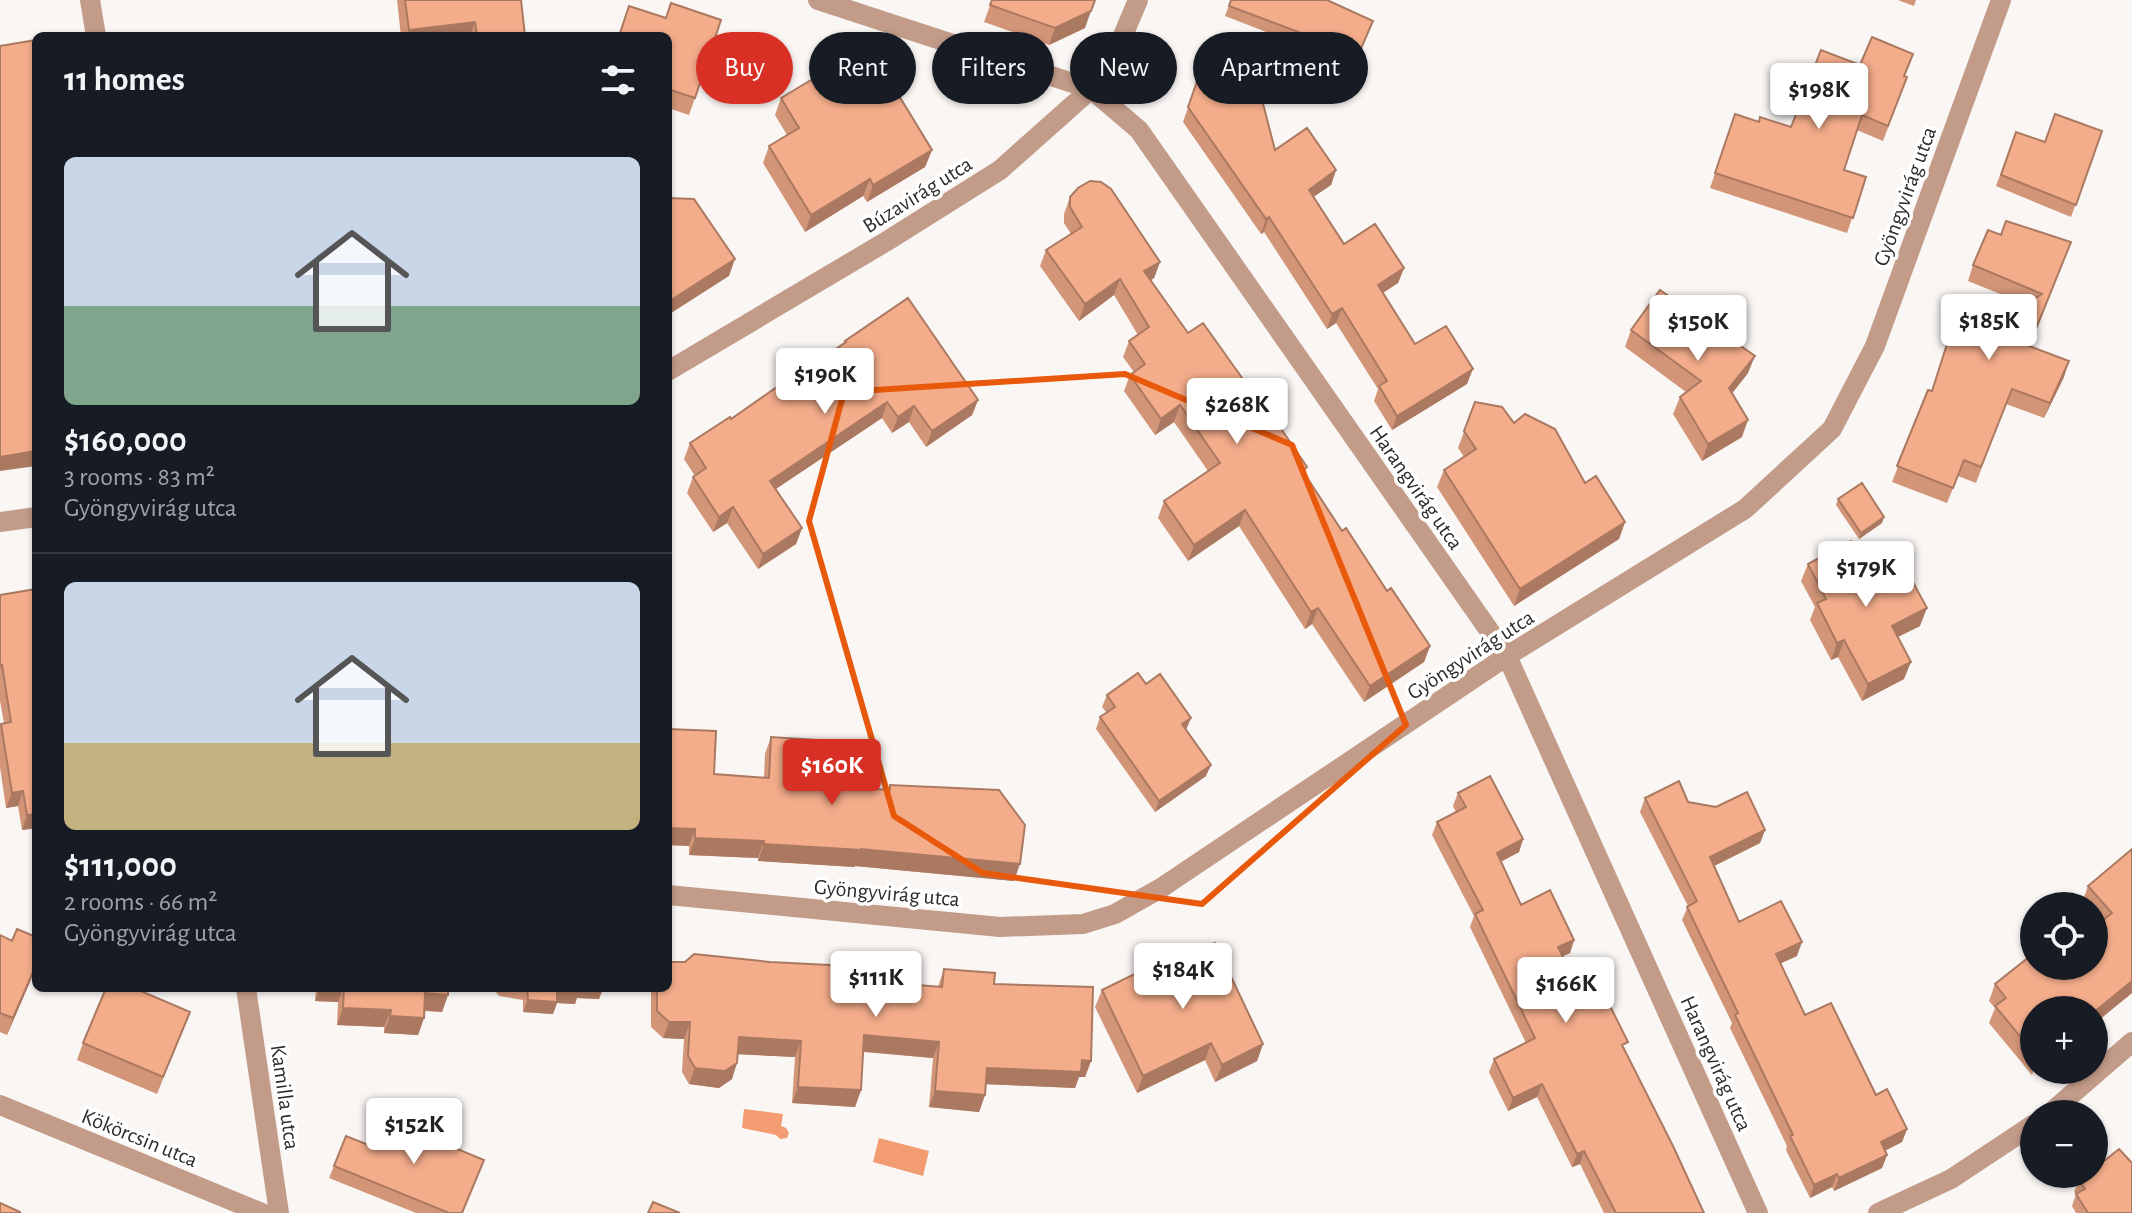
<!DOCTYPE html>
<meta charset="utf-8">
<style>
body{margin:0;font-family:"Alegreya Sans",sans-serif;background:#20242c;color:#f1f3f6;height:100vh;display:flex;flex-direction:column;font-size:30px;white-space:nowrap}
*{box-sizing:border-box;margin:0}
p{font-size:26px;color:#9ea1a6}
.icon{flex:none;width:44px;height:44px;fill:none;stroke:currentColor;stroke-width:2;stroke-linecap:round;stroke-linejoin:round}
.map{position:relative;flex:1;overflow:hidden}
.details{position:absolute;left:32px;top:32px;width:640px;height:960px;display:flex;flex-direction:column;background:#171b24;border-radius:12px;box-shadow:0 2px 6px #0004}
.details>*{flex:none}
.guide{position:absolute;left:696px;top:32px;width:760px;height:72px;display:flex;gap:16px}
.fabs{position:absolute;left:2020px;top:892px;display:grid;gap:16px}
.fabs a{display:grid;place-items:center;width:88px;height:88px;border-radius:50%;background:#171b24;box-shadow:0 2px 6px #0004;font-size:40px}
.price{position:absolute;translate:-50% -68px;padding:0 18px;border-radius:8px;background:#fff;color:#222;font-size:26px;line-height:52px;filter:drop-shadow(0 2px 4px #0008)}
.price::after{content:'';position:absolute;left:50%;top:48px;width:24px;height:18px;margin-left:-12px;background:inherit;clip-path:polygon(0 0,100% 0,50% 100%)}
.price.current{background:#d93025;color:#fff}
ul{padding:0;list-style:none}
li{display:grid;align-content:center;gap:16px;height:424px;padding:0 32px}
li+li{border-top:2px solid #363941}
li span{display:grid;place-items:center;height:248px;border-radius:12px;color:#555}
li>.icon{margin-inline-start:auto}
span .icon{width:144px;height:144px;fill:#fffc;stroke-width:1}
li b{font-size:34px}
h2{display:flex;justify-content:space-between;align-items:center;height:96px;padding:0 32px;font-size:34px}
.tag{padding:0 28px;border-radius:36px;background:#171b24;box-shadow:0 2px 6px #0004;font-size:28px;line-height:72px}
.tag.current{background:#d93025;color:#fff}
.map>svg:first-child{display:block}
.water{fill:#f39b71}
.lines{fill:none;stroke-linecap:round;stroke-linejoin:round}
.minor{stroke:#c29b89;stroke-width:20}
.wall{fill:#d29578}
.shaded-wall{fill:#ab7961}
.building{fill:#f4ad8b;stroke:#ab7961;stroke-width:2}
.marked{fill:none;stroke:#e8590c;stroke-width:6;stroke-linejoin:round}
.labels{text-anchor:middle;stroke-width:7;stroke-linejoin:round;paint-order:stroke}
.street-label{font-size:22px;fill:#2d2b2b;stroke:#fff}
</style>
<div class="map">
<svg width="2132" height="1213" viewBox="0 0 2132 1213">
<rect width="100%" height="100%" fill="#f9f6f4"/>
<!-- water -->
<path class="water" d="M744 1109 783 1114 781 1126 786 1128 789 1133 787 1138 780 1139 776 1135 742 1128Z
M879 1138 929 1151 923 1176 873 1162Z"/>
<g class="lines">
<!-- minor -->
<path class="minor" d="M90 0 96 36
M818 0 1091 89 1139 130 1507 656 1758 1213
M668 371 887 241 1000 170 1091 89 1122 38 1138 0
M0 522 36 517
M668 895 1000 927 1083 924 1115 914 1161 888 1507 656 1745 509 1832 429 1875 346 2001 0
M246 988 279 1213
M0 1105 262 1213
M2049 1114 2132 1042
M1878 1213 1951 1179 2034 1124"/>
</g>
<!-- wall -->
<path class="wall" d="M397 0H521L525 36H401Z
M992 0 1085 28 1049 45 984 22Z
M1231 0 1373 21 1355 64 1306 44 1305 47 1225 16Z
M1898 0H1916L1914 6Z
M668 36 695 98 689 115 668 108Z
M1207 53 1251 84 1275 150 1336 170 1331 185 1313 197 1344 244 1404 268 1398 283 1383 293 1415 344 1467 384 1392 430 1374 401 1378 389 1336 323 1327 329 1264 232 1261 234 1183 122Z
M1860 65 1907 77 1883 141 1857 130 1844 170 1866 177 1847 233 1710 188 1735 114 1758 122 1791 127Z
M876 97 932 150 925 167 867 202 863 196 805 232 763 163 769 146 787 135 775 115 781 98Z
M2102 131 2071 217 1996 186 2016 132 2045 142Z
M1070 197 1160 262 1154 278 1151 280 1188 333 1307 467 1305 474 1342 531 1430 646 1424 662 1364 702 1312 624 1305 629 1239 526 1188 561 1158 518 1164 501 1208 471 1174 422 1155 435 1124 391 1130 375 1134 372 1123 357 1129 341 1138 335 1114 295 1079 321 1040 266 1046 250 1071 234 1064 223V214Z
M2001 235 2071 242 2029 347 2064 377 2044 418 2006 404 1976 483 1958 476 1947 503 1892 482 1928 390 1932 391 1955 319 1984 329 2025 304 1968 281 1973 265Z
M1631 330 1748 373 1732 393 1742 437 1702 461 1673 414 1680 397 1686 392 1625 347Z
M845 341 978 400 972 415 926 447 909 422 892 433 882 418 775 489 802 528 796 544 758 569 727 523 713 532 687 493 693 477 695 476 684 459 690 443 731 419 844 343Z
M1475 402 1514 423 1585 483 1625 522 1619 539 1514 606 1437 487 1444 470 1464 457 1458 448Z
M1838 499 1882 523 1859 539 1836 505Z
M1808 564 1871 580 1920 626 1897 637 1904 679 1862 701 1838 657 1831 660 1810 620 1815 607 1801 581Z
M0 595 36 828 22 830 18 806 6 808 0 767V726L1 724 4 723 0 701Z
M1146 684 1186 730 1206 776 1155 812 1096 729 1100 717 1107 713 1102 707 1107 695Z
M668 729 714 774 764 778 765 754 771 737 813 785 888 790 890 785 1014 881 855 866V867L758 861V858L689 855V846L668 845Z
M1458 793 1523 839 1519 852 1501 862 1521 905 1574 940 1570 953 1563 956 1583 999 1625 1050 1704 1213H1604L1580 1164 1572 1167 1537 1097 1508 1111 1489 1072 1494 1059 1526 1043 1470 927 1474 916 1432 835 1437 822 1456 812 1453 806Z
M1645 798 1688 802 1765 830 1760 843 1714 866 1739 922 1797 956 1780 963 1805 1015 1876 1095 1907 1129 1902 1142 1885 1151 1887 1155 1882 1168 1834 1191 1832 1187 1810 1198 1786 1150 1787 1146 1730 1028 1732 1023 1682 920 1688 906 1640 812Z
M2132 849V993L2094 1024 2034 1010V1070L2032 1075 1989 1023 1995 1008 1989 1001 1995 984 2034 966H2094L2099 923 2094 917V906H2084L2082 903 2088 886Z
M0 935 12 941 36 937V968L7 1035 0 1032Z
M944 969 994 984 1091 1061 1085 1077H1079L1075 1088 986 1084 985 1095 979 1112 929 1107 933 1058 863 1052 861 1090 855 1107 792 1103 795 1057 738 1054 732 1079 719 1088 689 1084 682 1072 684 1039 663 1038 651 1027V988L867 981 938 987Z
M1160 969 1263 1044 1257 1061 1215 1082 1205 1060 1137 1093 1095 1007 1102 990Z
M316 988H448V995L442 1012 424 1011V1018L418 1035 384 1033V1027L337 1025 338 1002 315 1001Z
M493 988H603L599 999 577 998 575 1004 557 1003 553 1014 523 1012V1000L499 996Z
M190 1012 157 1094 77 1060 83 1043Z
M385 1135 450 1146 463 1213H416L329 1178 334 1166 371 1146Z
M2079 1180 2132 1213H2076L2072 1206 2076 1194 2074 1192Z"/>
<!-- shaded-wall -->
<path class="shaded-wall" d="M1091 11 1085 28 1049 45 1055 28Z
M475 22 470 36H407L409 30Z
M932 150 925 167 867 202 873 185Z
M1336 170 1331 185 1303 204 1309 190Z
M870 179 863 196 805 232 811 215Z
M1269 217 1264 232 1261 234 1266 219Z
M735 259 729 276 668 315V302Z
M1160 262 1154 278 1138 288 1144 271Z
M1404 268 1398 283 1373 299 1378 285Z
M1120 279 1114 295 1079 321 1085 304Z
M1342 308 1336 323 1327 329 1332 314Z
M1755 356 1748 373 1723 405 1729 388Z
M2069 361 2064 377 2044 418 2050 403Z
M1473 369 1467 384 1392 430 1397 416Z
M978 400 972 415 926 447 932 431Z
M887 402 882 418 764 497 770 481Z
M1180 405 1174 422 1155 435 1161 419Z
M914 406 909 422 892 433 898 417Z
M1748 420 1742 437 1702 461 1708 444Z
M36 451V466L0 471V457Z
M733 507 727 523 713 532 719 517Z
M1245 510 1239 526 1188 561 1194 545Z
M1884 517 1882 523 1859 539 1861 533Z
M1625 522 1619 539 1514 606 1520 589Z
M802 528 796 544 758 569 763 554Z
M1318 608 1312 624 1305 629 1311 612Z
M1927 608 1920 626 1886 643 1892 626Z
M1844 640 1838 657 1831 660 1837 643Z
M1430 646 1424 662 1364 702 1370 686Z
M1911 662 1904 679 1862 701 1868 684Z
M1191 718 1186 730 1182 724Z
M1211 765 1206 776 1155 812 1159 801Z
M23 791 18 806 6 808 12 793Z
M36 814V828L22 830 27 815Z
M668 828 695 829 689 846 668 845Z
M1765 830 1760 843 1706 870 1710 857Z
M695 838 764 841 758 858 689 855Z
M1523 839 1519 852 1492 866 1497 853Z
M764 844 861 849 1020 864 1014 881 855 866V867L758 861Z
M1574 940 1570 953 1554 960 1558 947Z
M1802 942 1797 956 1771 968 1776 954Z
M36 965V968L7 1035 13 1018Z
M2132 981V993L2094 1024V1012Z
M320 988H343L338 1002 315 1001Z
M579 988H603L599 999 577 998 575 1004 557 1003 553 1014 523 1012 528 1000 557 991Z
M425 993 448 995 442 1012 419 1010Z
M343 1008 391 1010 384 1027 337 1025Z
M390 1016 424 1018 418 1035 384 1033Z
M669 1022H690L684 1039 663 1038Z
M864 1035 939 1042 933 1058 858 1051Z
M739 1037 801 1041 795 1057 733 1054Z
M1211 1043 1205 1060 1137 1093 1143 1076Z
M1263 1044 1257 1061 1215 1082 1222 1065Z
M1082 1060 1091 1061 1085 1077H1079L1075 1088 981 1084 987 1068Z
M737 1063 732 1079 719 1088 689 1084 695 1068Z
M1542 1084 1537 1097 1508 1111 1513 1098Z
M798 1087 861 1090 855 1107 792 1103Z
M935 1091 985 1095 979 1112 929 1107Z
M1907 1129 1902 1142 1876 1155 1881 1142Z
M1584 1151 1580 1164 1572 1167 1577 1154Z
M1887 1155 1882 1168 1834 1191 1839 1178Z
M1837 1174 1832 1187 1810 1198 1814 1185Z"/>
<!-- building -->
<path class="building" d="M405 0H521L525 36H477L475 22 409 30Z
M992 0H1095L1091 11 1055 28 990 5Z
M1231 0H1327L1373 21 1359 53 1310 33 1309 36 1229 6Z
M671 3 721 20 695 98 668 89V36H619L629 6 666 18Z
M1872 37 1913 54 1904 76 1907 77 1888 126 1862 115 1844 170 1866 177 1853 218 1715 173 1735 114 1759 122 1760 117 1791 127 1821 50 1860 65Z
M36 40V451L0 457V46Z
M1207 53 1255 72 1251 84 1261 96 1275 150 1307 128 1336 170 1309 190 1344 244 1375 224 1404 268 1378 285 1415 344 1446 326 1473 369 1397 416 1379 386 1387 381 1342 308 1332 314 1269 217 1266 219 1188 107Z
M851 56 876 97 893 86 932 150 873 185 870 179 811 215 769 146 799 128 781 98Z
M2055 114 2102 131 2076 205 2001 175 2016 132 2045 142Z
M1090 181 1101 182 1111 189 1160 262 1144 271 1188 333 1203 323 1245 382 1248 380 1307 467 1302 470 1342 531 1346 528 1387 591 1391 588 1430 646 1370 686 1318 608 1311 612 1245 510 1194 545 1164 501 1220 463 1180 405 1161 419 1130 375 1145 364 1129 341 1149 327 1120 279 1085 304 1046 250 1082 227 1070 207V197L1078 188Z
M668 198 694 199 735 259 668 302Z
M2006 221 2071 242 2029 346 2069 361 2050 403 2012 389 1981 467 1964 460 1953 488 1897 466 1928 390 1932 391 1955 319 1984 329 2042 294 1973 265 1988 230 2001 235Z
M1660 290 1755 356 1729 388 1748 420 1708 444 1680 397 1701 381 1631 330Z
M908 298 978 400 932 431 914 406 898 417 887 402 770 481 802 528 763 554 733 507 719 517 693 477 706 468 690 443 730 417 731 419 784 382 785 383 846 342 845 341Z
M1475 402 1502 407 1514 423 1525 414 1555 429 1585 483 1596 476 1625 522 1520 589 1444 470 1476 449 1464 431Z
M1862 483 1884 517 1861 533 1838 499Z
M1851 541 1871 580 1903 564 1927 608 1892 626 1911 662 1868 684 1844 640 1837 643 1817 603 1826 599 1808 564Z
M36 589V814L27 815 23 791 12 793 1 724 11 722 2 665 0 666V595Z
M1138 673 1146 684 1160 674 1191 718 1182 724 1211 765 1159 801 1100 717 1115 707 1107 695Z
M668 729 716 731 714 774 769 778 771 737 816 740 813 785 890 790V785L999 790 1025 825 1020 864 861 849V850L764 844V841L695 838V829L668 828Z
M1490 776 1523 839 1497 853 1521 905 1550 890 1574 940 1558 947 1583 999 1602 990 1628 1042 1622 1045 1673 1146 1704 1213H1616L1584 1151 1577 1154 1542 1084 1513 1098 1494 1059 1535 1038 1475 914 1483 910 1437 822 1466 807 1458 793Z
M1679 781 1688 802 1716 807 1747 792 1765 830 1710 857 1739 922 1781 901 1802 942 1776 954 1805 1015 1831 1003 1876 1095 1887 1089 1907 1129 1881 1142 1887 1155 1839 1178 1837 1174 1814 1185 1790 1136 1793 1135 1735 1015 1738 1013 1687 907 1697 901 1645 798Z
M2132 849V981L2094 1012V1010H2034V1053L1995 1006 2006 998 1995 984 2034 953V966H2094V927L2112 913 2088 886Z
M17 929 36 937V965L13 1018 0 1013V935L12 941Z
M1215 943 1263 1044 1222 1065 1211 1043 1143 1076 1102 990 1157 963 1160 969Z
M694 954 770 962 868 967 867 981 942 987 944 969 995 973 994 984 1093 987 1091 1061 1082 1060 1081 1072 987 1068 985 1095 935 1091 939 1042 864 1035 861 1090 798 1087 801 1041 739 1037 737 1063 725 1071 695 1068 688 1056 690 1022H669L657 1011V988H668V963L670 962H685Z
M106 988H134L190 1012 163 1077 83 1043Z
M344 988H448V995L425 993 424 1018 390 1016 391 1010 343 1008Z
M524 988H579V992L557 991V1002L528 1000 527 988Z
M392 1117 452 1142 450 1146 484 1160 462 1213H449L334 1166 346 1136 371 1146 377 1132 385 1135Z
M2119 1149 2132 1163V1213H2088L2076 1194 2085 1189 2079 1180 2087 1174H2094V1169Z
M653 1202 680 1213H648Z
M0 1203 20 1212V1213H0Z"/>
<!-- marked area -->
<path class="marked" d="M1125 374 1292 445 1406 725 1202 904 983 873 894 816 809 521 844 392Z"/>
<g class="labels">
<!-- street labels -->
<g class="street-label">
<text transform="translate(917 194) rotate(-32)" y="8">Búzavirág utca</text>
<text transform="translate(1904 196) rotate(-70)" y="8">Gyöngyvirág utca</text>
<text transform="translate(1417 487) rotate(55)" y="8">Harangvirág utca</text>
<text transform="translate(1470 654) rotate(-33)" y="8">Gyöngyvirág utca</text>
<text transform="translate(887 892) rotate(5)" y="8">Gyöngyvirág utca</text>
<text transform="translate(1717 1063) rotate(66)" y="8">Harangvirág utca</text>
<text transform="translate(286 1097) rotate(82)" y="8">Kamilla utca</text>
<text transform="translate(140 1137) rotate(22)" y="8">Kökörcsin utca</text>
</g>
</g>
</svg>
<div class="fabs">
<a><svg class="icon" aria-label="locate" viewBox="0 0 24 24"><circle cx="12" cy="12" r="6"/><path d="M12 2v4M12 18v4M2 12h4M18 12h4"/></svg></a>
<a>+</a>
<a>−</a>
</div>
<b class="price" style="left:1819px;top:131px">$198K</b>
<b class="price" style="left:1989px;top:362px">$185K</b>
<b class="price" style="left:1698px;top:363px">$150K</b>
<b class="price" style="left:825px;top:416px">$190K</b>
<b class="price" style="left:1237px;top:446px">$268K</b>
<b class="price" style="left:1866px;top:609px">$179K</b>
<b class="price current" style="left:832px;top:807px">$160K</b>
<b class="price" style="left:1183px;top:1011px">$184K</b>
<b class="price" style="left:876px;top:1019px">$111K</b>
<b class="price" style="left:1566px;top:1025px">$166K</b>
<b class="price" style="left:414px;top:1166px">$152K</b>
<div class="guide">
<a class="tag current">Buy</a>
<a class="tag">Rent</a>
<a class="tag">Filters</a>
<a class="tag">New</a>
<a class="tag">Apartment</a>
</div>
<section class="details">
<h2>11 homes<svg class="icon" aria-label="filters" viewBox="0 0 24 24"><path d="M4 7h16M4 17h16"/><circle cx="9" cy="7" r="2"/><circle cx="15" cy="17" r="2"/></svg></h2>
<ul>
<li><span style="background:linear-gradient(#c9d6e8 60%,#7fa58c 0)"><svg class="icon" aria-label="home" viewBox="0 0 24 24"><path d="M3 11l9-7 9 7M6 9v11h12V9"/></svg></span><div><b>$160,000</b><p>3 rooms · 83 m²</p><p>Gyöngyvirág utca</p></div></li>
<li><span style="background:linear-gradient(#c9d6e8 65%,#c2b280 0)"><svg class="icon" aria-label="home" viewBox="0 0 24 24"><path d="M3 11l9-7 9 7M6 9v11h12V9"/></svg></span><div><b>$111,000</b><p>2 rooms · 66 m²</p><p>Gyöngyvirág utca</p></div></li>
</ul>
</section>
</div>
